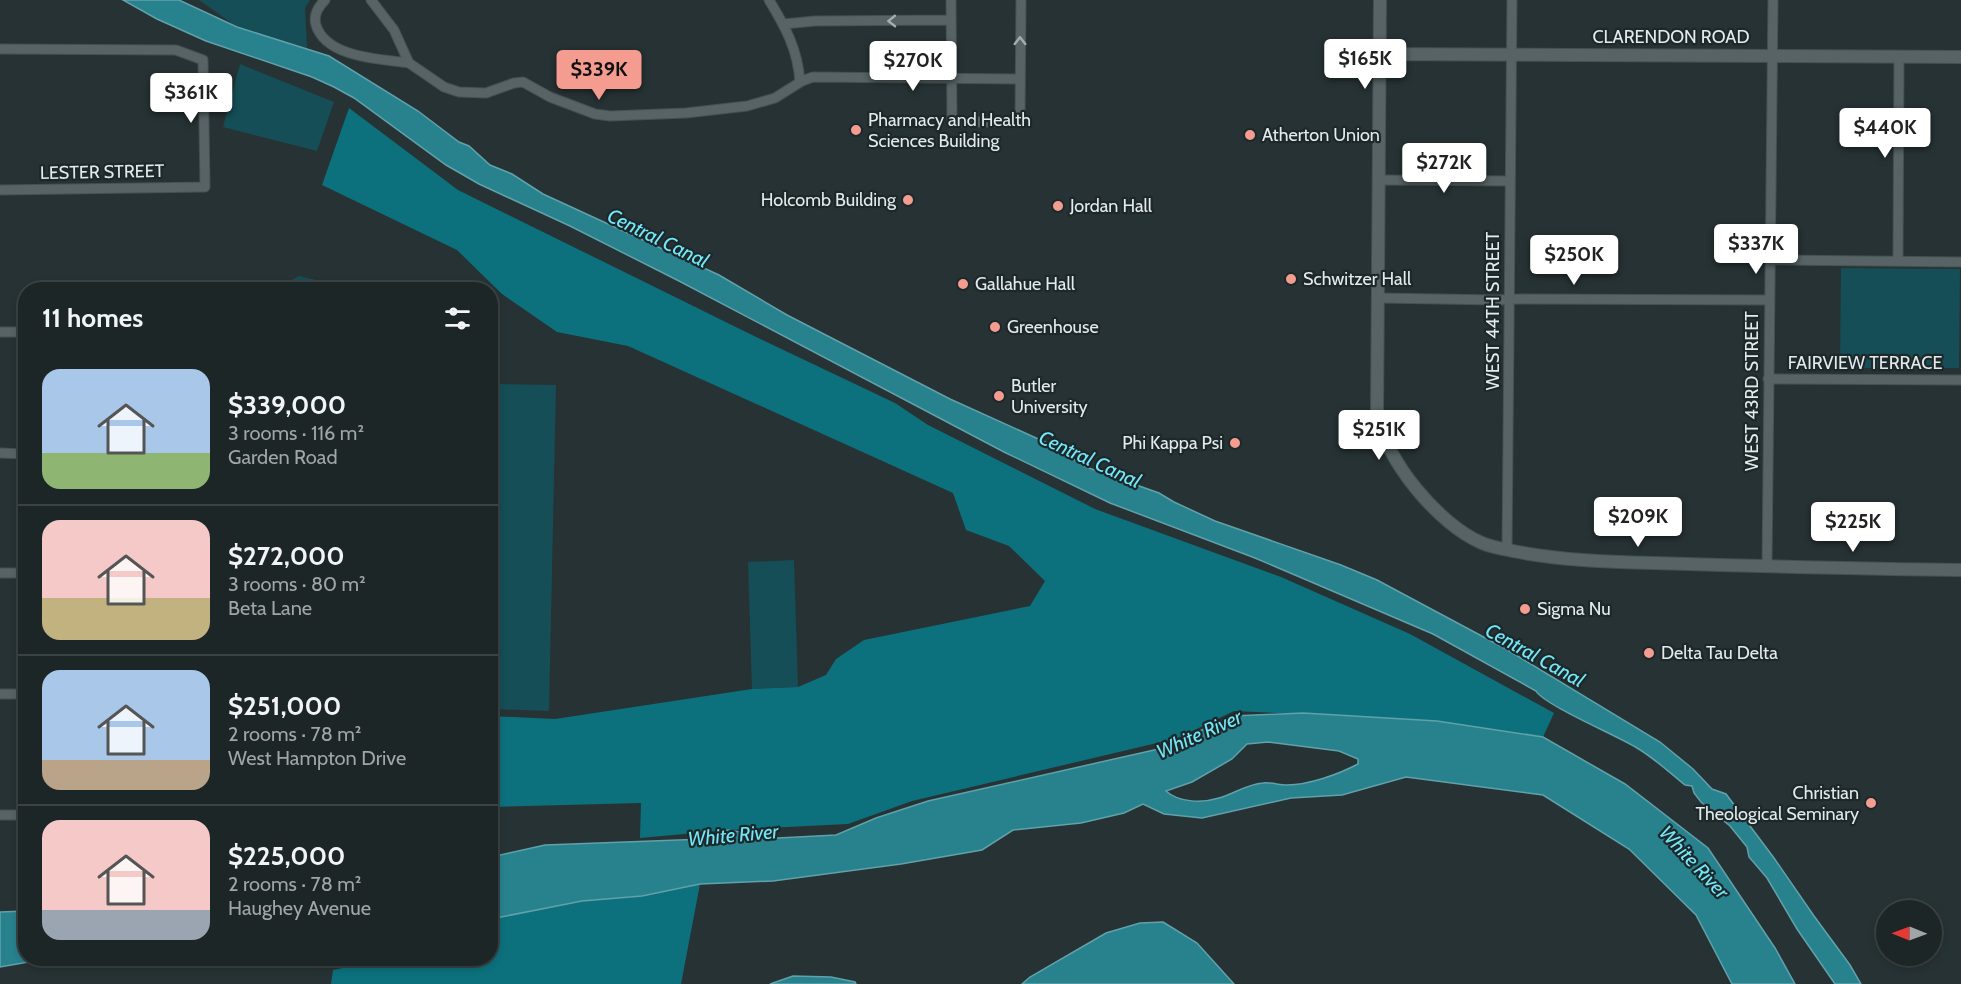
<!DOCTYPE html>
<meta charset="utf-8">
<style>
body{margin:0;font-family:Cabin,sans-serif;background:#2a3233;color:#f1f3f6;height:100vh;display:flex;flex-direction:column;font-size:22px;white-space:nowrap}
*{box-sizing:border-box;margin:0}
p{font-size:20px;color:#a0a5a7}
.icon{flex:none;width:33px;height:33px;fill:none;stroke:currentColor;stroke-width:2;stroke-linecap:round;stroke-linejoin:round}
.map{position:relative;flex:1;overflow:hidden}
.panel{position:absolute;left:18px;top:282px;width:480px;height:684px;display:flex;flex-direction:column;background:#1d2627;border-radius:24px;box-shadow:0 3px 9px #0003,0 0 0 2px #3b4344}
.panel>*{flex:none}
.needle{width:39px;rotate:271deg}
.fabs{position:absolute;left:1876px;top:900px;display:grid;gap:12px}
.fabs a{display:grid;place-items:center;width:66px;height:66px;border-radius:50%;background:#1d2627;box-shadow:0 3px 9px #0003,0 0 0 2px #3b4344;font-size:30px}
.price{position:absolute;translate:-50% -51px;padding:0 14px;border-radius:6px;background:#fff;color:#222;font-size:20px;line-height:39px;filter:drop-shadow(0 2px 3px #0008)}
.price::after{content:'';position:absolute;left:50%;top:36px;width:18px;height:14px;margin-left:-9px;background:inherit;clip-path:polygon(0 0,100% 0,50% 100%)}
.price.on{background:#f59c91;color:#111}
ul{padding:0;list-style:none}
li{display:flex;align-items:center;gap:18px;height:150px;padding:0 24px}
li+li{border-top:2px solid #3b4344}
li span{display:grid;place-items:center;flex:none;width:168px;height:120px;border-radius:18px;color:#555}
li>.icon{margin-inline-start:auto}
span .icon{width:72px;height:72px;fill:#fffc;stroke-width:1}
li b{font-size:26px}
h2{display:flex;justify-content:space-between;align-items:center;height:72px;padding:0 24px;font-size:26px}
.map>svg:first-child{display:block}
.green{fill:#154e56}
.forest{fill:#0c717d}
.water{fill:#28828e;stroke:#60a1aa;stroke-width:1.5;fill-rule:evenodd}
.lines{fill:none;stroke-linecap:round;stroke-linejoin:round}
.minor-casing{stroke:#465051;stroke-width:11}
.tertiary-casing{stroke:#465051;stroke-width:14}
.minor{stroke:#576365;stroke-width:9}
.tertiary{stroke:#576365;stroke-width:12}
.oneway{stroke:#a4adaf}
.poi-dot{fill:#f59c91;stroke:#1d282a;stroke-width:2}
.labels{text-anchor:middle;stroke-width:4.5;stroke-linejoin:round;paint-order:stroke}
.street-label{font-size:18px;fill:#e3eaeb;stroke:#1d282a}
.poi-label{font-size:18px;fill:#e3eaeb;stroke:#1d282a;text-anchor:start}
.water-label{font-size:20px;font-style:italic;fill:#73e8f9;stroke:#1d282a}
</style>
<div class="map">
<svg width="1961" height="984" viewBox="0 0 1961 984">
<rect width="100%" height="100%" fill="#273234"/>
<!-- green -->
<path class="green" d="M199 0H310L305 8 307 48 237 27Z
M240 64 334 102 317 151 223 127Z
M1841 268 1960 269 1959 368H1840Z
M299 276 328 283 330 287 340 289H290L292 280Z
M491 384 556 385 549 711 491 709Z
M794 560 798 687 752 689 748 562Z"/>
<!-- forest -->
<path class="forest" d="M349 108 458 190 750 334 895 403 928 425 1095 509 1281 577 1410 634 1554 713 1543 737 1437 721 1234 711 1178 738 912 801 848 824 728 830 640 838 641 803 491 807V716L555 719 752 689 798 687 826 675 836 659 864 640 1030 606 1045 581 1009 546 966 530 953 493 628 346 557 332 502 294 457 250 322 185Z
M700 884 681 984H331L333 970 385 959 490 958 491 919 582 901 642 896Z"/>
<!-- water -->
<path class="water" d="M123 0H179L237 27 329 56 418 111 459 142 469 146 490 165 512 174 543 194 719 275 787 315 950 399 1045 442 1086 467 1159 493 1174 502 1215 521 1341 565 1377 580 1506 649 1660 742 1693 769 1712 789 1726 794 1774 858 1814 916 1850 965 1861 984H1835L1797 929 1767 878 1749 857 1747 847 1730 826 1701 802 1694 793 1692 786 1685 785C1669 772 1654 758 1637 748 1618 736 1544 705 1536 691L1433 634 1255 558 1110 503 1004 452 679 281 570 226 479 184 446 165 354 98 334 87 312 77 206 41 157 19Z
M1303 713 1437 721 1543 737 1625 784 1708 848 1775 948 1795 984H1732L1696 915 1629 849 1543 795 1406 777 1342 795 1291 798 1202 818 1164 814 1143 804 1124 813 1081 823 1013 830 982 850 901 864 773 881 700 884 642 896 582 901 491 919V857L545 845 705 839 728 830 778 838 836 835 876 818 928 801 1163 748 1232 716ZM1268 742 1339 751 1358 759V764C1339 774 1309 785 1287 785 1279 785 1271 782 1263 783 1247 784 1234 794 1219 798 1203 803 1179 803 1166 791L1192 782 1232 759 1247 744Z
M25 911 26 958 158 959 116 965 77 966 40 960 0 967V912Z
M1163 922 1197 943 1234 984H1022L1030 977 1106 933 1140 923Z
M793 976 831 977 855 982 856 984H770Z"/>
<g class="lines">
<!-- minor casing -->
<g class="minor-casing">
<path id="minor" d="M325 0C318 7 313 15 316 25 326 58 381 59 409 63L394 30 371 0
M769 0C785 26 798 50 800 82
M951 0 952 118 956 122H1016L1020 120 1021 0
M784 24 815 21 951 20
M0 49 176 50 203 60 205 187 0 190
M409 63 444 87 459 92 486 93 514 83 523 82 550 97 595 114 610 116 686 113 747 106 775 98 802 81 813 77 1020 79
M1379 180 1510 181
M1769 260 1961 262
M1898 261 1899 57
M1379 298 1498 300 1520 299 1769 300
M0 332H26
M1768 379 1961 380
M0 453 26 454
M1507 550 1512 0
M1767 566 1773 0
M0 573H26
M0 694H26
M0 815H26"/>
</g>
<!-- tertiary casing -->
<g class="tertiary-casing">
<path id="tertiary" d="M1380 0 1377 413C1385 460 1438 524 1482 543 1491 547 1503 549 1513 551 1558 560 1606 562 1653 563 1755 566 1858 569 1961 570
M1380 54 1961 57"/>
</g>
<!-- minor -->
<use href="#minor" class="minor"/>
<!-- tertiary -->
<use href="#tertiary" class="tertiary"/>
</g>
<!-- one-way arrows -->
<defs><path id="oneway-chevron" d="M-2-3.5L2.5 0L-2 3.5" fill="none" stroke-width="1.6" stroke-linecap="round" stroke-linejoin="round" transform="scale(1.5)"/></defs>
<g class="oneway">
<use href="#oneway-chevron" transform="translate(892 21) rotate(179)"/>
<use href="#oneway-chevron" transform="translate(1020 41) rotate(-90)"/>
</g>
<!-- markers -->
<g class="poi-dot">
<circle cx="856" cy="130" r="6"/>
<circle cx="1250" cy="135" r="6"/>
<circle cx="908" cy="200" r="6"/>
<circle cx="1058" cy="206" r="6"/>
<circle cx="1291" cy="279" r="6"/>
<circle cx="963" cy="284" r="6"/>
<circle cx="995" cy="327" r="6"/>
<circle cx="999" cy="396" r="6"/>
<circle cx="1235" cy="443" r="6"/>
<circle cx="1525" cy="609" r="6"/>
<circle cx="1649" cy="653" r="6"/>
<circle cx="1871" cy="803" r="6"/>
</g>
<g class="labels">
<!-- street labels -->
<g class="street-label">
<text x="1671" y="43">CLARENDON ROAD</text>
<text transform="translate(102 172) rotate(-1)" y="6">LESTER STREET</text>
<text transform="translate(1493 311) rotate(-90)" y="6">WEST 44TH STREET</text>
<text x="1865" y="369">FAIRVIEW TERRACE</text>
<text transform="translate(1752 391) rotate(-90)" y="6">WEST 43RD STREET</text>
</g>
<!-- poi labels -->
<g class="poi-label">
<text x="868" y="126">Pharmacy and Health<tspan x="868" dy="21">Sciences Building</tspan></text>
<text x="1262" y="141">Atherton Union</text>
<text x="896" y="206" text-anchor="end">Holcomb Building</text>
<text x="1070" y="212">Jordan Hall</text>
<text x="1303" y="285">Schwitzer Hall</text>
<text x="975" y="290">Gallahue Hall</text>
<text x="1007" y="333">Greenhouse</text>
<text x="1011" y="392">Butler<tspan x="1011" dy="21">University</tspan></text>
<text x="1223" y="449" text-anchor="end">Phi Kappa Psi</text>
<text x="1537" y="615">Sigma Nu</text>
<text x="1661" y="659">Delta Tau Delta</text>
<text x="1859" y="799" text-anchor="end">Christian<tspan x="1859" dy="21">Theological Seminary</tspan></text>
</g>
<!-- water labels -->
<g class="water-label">
<text transform="translate(658 238) rotate(26)" y="7">Central Canal</text>
<text transform="translate(1090 459) rotate(25)" y="7">Central Canal</text>
<text transform="translate(1535 655) rotate(29)" y="7">Central Canal</text>
<text transform="translate(1199 734) rotate(-24)" y="7">White River</text>
<text transform="translate(733 835) rotate(-5)" y="7">White River</text>
<text transform="translate(1694 862) rotate(47)" y="7">White River</text>
</g>
</g>
</svg>
<div class="fabs">
<a><svg class="needle" viewBox="-14 -14 28 28"><path d="M0-13l5 13h-10z" fill="#e53935"/><path d="M0 13l5-13h-10z" fill="#a0a5a7"/></svg></a>
</div>
<b class="price" style="left:1365px;top:90px">$165K</b>
<b class="price" style="left:913px;top:92px">$270K</b>
<b class="price on" style="left:599px;top:101px">$339K</b>
<b class="price" style="left:191px;top:124px">$361K</b>
<b class="price" style="left:1885px;top:159px">$440K</b>
<b class="price" style="left:1444px;top:194px">$272K</b>
<b class="price" style="left:1756px;top:275px">$337K</b>
<b class="price" style="left:1574px;top:286px">$250K</b>
<b class="price" style="left:1379px;top:461px">$251K</b>
<b class="price" style="left:1638px;top:548px">$209K</b>
<b class="price" style="left:1853px;top:553px">$225K</b>
<section class="panel">
<h2>11 homes<svg class="icon" aria-label="filters" viewBox="0 0 24 24"><path d="M4 7h16M4 17h16"/><circle cx="9" cy="7" r="2"/><circle cx="15" cy="17" r="2"/></svg></h2>
<ul>
<li><span style="background:linear-gradient(#a9c7e8 70%,#8fb573 0)"><svg class="icon" aria-label="home" viewBox="0 0 24 24"><path d="M3 11l9-7 9 7M6 9v11h12V9"/></svg></span><div><b>$339,000</b><p>3 rooms · 116 m²</p><p>Garden Road</p></div></li>
<li><span style="background:linear-gradient(#f6c9c9 65%,#c2b280 0)"><svg class="icon" aria-label="home" viewBox="0 0 24 24"><path d="M3 11l9-7 9 7M6 9v11h12V9"/></svg></span><div><b>$272,000</b><p>3 rooms · 80 m²</p><p>Beta Lane</p></div></li>
<li><span style="background:linear-gradient(#a9c7e8 75%,#b9a48a 0)"><svg class="icon" aria-label="home" viewBox="0 0 24 24"><path d="M3 11l9-7 9 7M6 9v11h12V9"/></svg></span><div><b>$251,000</b><p>2 rooms · 78 m²</p><p>West Hampton Drive</p></div></li>
<li><span style="background:linear-gradient(#f6c9c9 75%,#9aa5b1 0)"><svg class="icon" aria-label="home" viewBox="0 0 24 24"><path d="M3 11l9-7 9 7M6 9v11h12V9"/></svg></span><div><b>$225,000</b><p>2 rooms · 78 m²</p><p>Haughey Avenue</p></div></li>
</ul>
</section>
</div>
